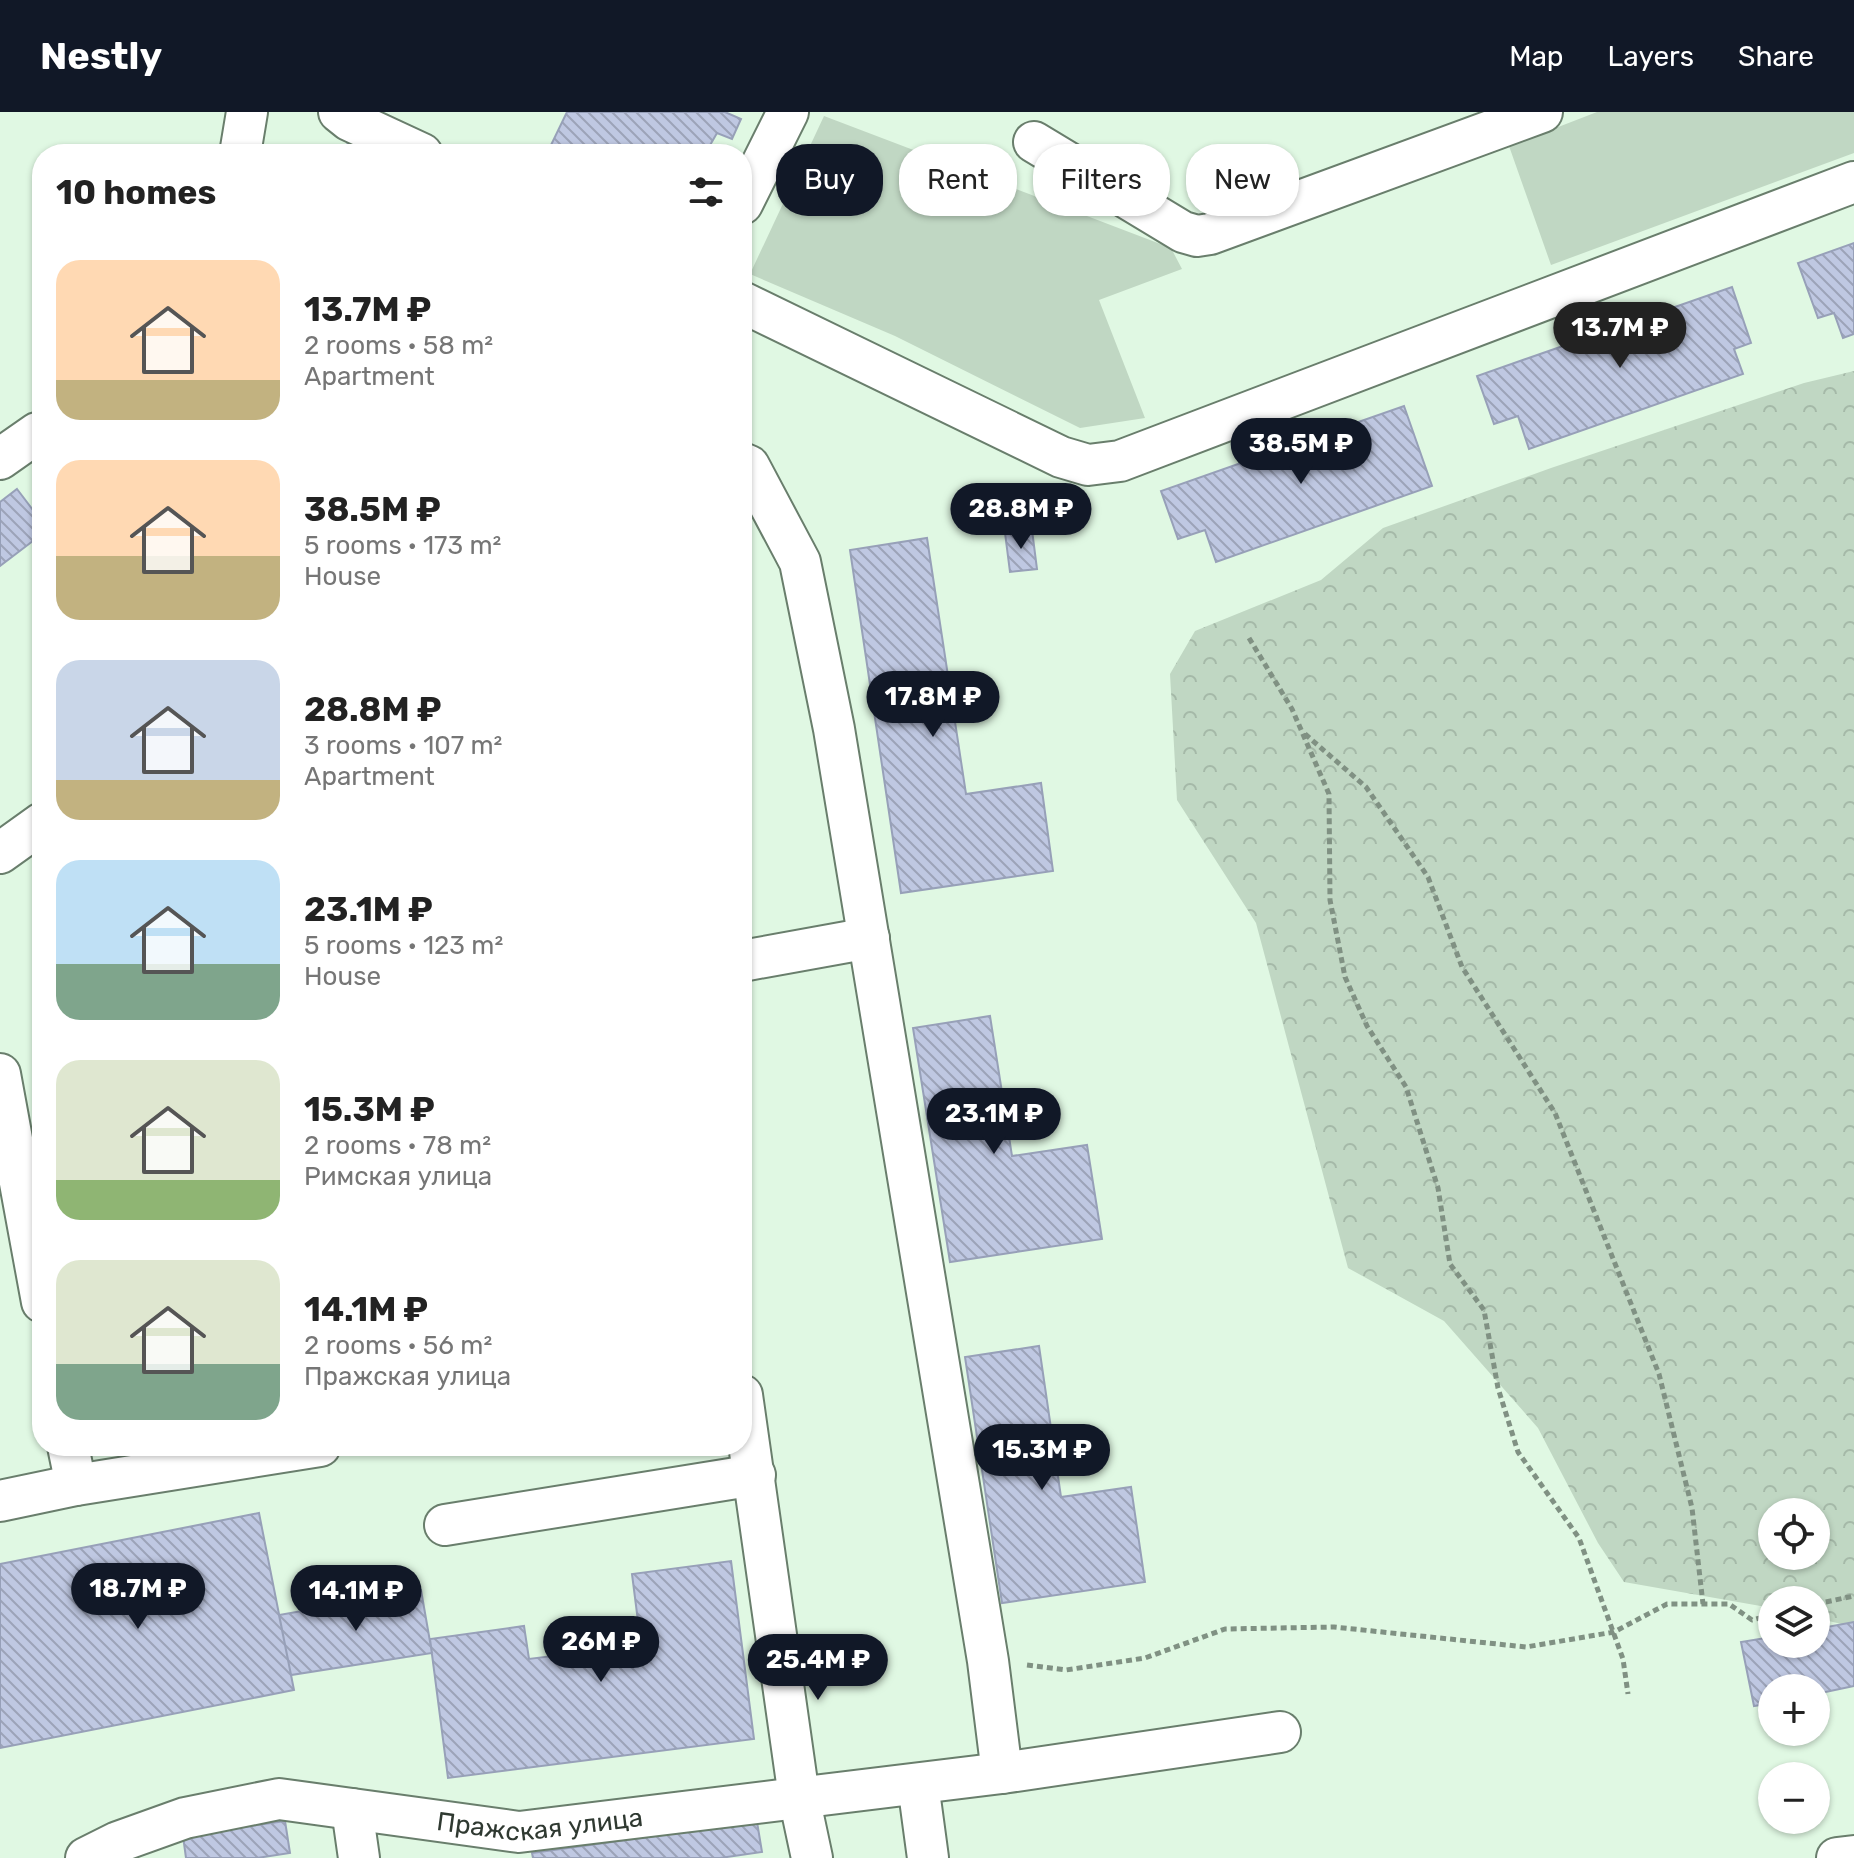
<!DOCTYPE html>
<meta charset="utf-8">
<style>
body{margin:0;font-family:Rubik,sans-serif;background:#f2f2f2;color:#222;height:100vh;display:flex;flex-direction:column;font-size:30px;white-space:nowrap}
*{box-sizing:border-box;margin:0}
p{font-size:26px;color:#767676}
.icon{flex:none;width:44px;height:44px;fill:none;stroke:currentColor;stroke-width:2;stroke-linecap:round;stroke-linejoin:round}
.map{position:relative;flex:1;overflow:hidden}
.details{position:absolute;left:32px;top:32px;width:720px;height:1312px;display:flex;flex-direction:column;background:#fff;border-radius:32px;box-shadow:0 2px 6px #0004}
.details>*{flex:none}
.top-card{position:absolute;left:776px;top:32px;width:760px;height:72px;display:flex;gap:16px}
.buttons{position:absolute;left:1758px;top:1386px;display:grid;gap:16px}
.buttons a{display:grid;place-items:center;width:72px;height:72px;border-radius:50%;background:#fff;box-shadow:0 2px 6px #0004;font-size:40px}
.price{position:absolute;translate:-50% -68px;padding:0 18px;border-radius:28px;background:#111827;color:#fff;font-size:26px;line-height:52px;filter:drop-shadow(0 2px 4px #0008)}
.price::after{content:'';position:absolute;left:50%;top:48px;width:24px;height:18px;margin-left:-12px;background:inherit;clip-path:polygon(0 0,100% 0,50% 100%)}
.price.active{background:#222;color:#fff}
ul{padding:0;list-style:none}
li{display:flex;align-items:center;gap:24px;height:200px;padding:0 24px}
li span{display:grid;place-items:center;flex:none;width:224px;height:160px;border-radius:24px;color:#555}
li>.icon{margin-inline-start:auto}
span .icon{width:96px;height:96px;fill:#fffc;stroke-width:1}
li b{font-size:34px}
h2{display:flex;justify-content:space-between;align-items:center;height:96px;padding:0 24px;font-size:34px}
.chip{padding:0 28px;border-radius:32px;background:#fff;box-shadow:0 2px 6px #0004;font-size:28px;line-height:72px}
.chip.active{background:#111827;color:#fff}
header{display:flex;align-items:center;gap:48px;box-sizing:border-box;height:112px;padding:0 40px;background:#111827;color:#fff}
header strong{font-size:38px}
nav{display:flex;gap:44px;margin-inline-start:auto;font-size:28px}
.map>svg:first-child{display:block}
.green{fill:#c0d7c3}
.forest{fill:url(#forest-crowns);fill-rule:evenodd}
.building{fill:url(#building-back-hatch);stroke:#97a0b8;stroke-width:2}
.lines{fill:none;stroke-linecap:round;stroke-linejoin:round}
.minor-casing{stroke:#697e6c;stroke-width:44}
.path{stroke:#809183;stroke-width:5;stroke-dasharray:6 4;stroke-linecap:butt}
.minor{stroke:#fff;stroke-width:40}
.labels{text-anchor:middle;stroke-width:6;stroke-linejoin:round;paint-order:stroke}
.street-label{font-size:26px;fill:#2f3931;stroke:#fff}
</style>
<header>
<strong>Nestly</strong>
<nav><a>Map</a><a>Layers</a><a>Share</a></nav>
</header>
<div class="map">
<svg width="1854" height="1746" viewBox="0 0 1854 1746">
<defs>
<pattern id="forest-crowns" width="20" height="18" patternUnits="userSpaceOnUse" patternTransform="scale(2)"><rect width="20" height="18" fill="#c0d7c3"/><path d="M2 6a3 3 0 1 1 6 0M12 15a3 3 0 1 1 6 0" fill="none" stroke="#a5b9a8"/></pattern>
<pattern id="building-back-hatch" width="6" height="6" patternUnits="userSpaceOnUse" patternTransform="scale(2)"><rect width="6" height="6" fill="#bfc8e2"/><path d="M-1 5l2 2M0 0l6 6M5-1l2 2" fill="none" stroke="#9ca3b8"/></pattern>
</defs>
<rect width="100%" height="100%" fill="#e0f8e3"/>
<!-- green -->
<path class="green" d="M1597 0H1854V41L1551 153 1509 34Z
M824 4 1171 136 1182 157 1099 188 1145 306 1080 316 895 224 750 162Z"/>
<!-- forest -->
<path class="forest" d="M1854 259V1515L1816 1506V1488H1772V1496L1624 1470 1598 1431 1538 1316 1444 1209 1348 1156 1256 811 1177 688 1170 562 1195 519 1321 468 1383 416 1551 356 1804 271ZM1772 1400H1816V1444H1772Z"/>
<!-- building -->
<path class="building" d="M567 0H725L741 7 732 27 717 21 705 42H570L551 33Z
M567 0H725L741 7 732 27 717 21 705 42H570L551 33Z
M357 19 385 42H340Z
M1854 131V222L1843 226 1834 201 1818 206 1798 151Z
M1732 175 1751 231 1734 237 1743 262 1529 337 1518 304 1494 312 1477 264Z
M1404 294 1432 374 1216 450 1205 418 1178 427 1161 379Z
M17 377 42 410V422L0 454V390Z
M1032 418 1037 457 1010 460 1005 421Z
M927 426 966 682 1041 671 1053 759 901 781 850 438Z
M990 904 1012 1044 1087 1033 1102 1127 950 1150 913 916Z
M1039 1234 1061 1385 1131 1375 1145 1470 1002 1491 965 1245Z
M259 1401 294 1578 0 1636V1452Z
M731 1449 754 1627 448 1666 430 1527 524 1514 529 1547 641 1533 632 1462Z
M421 1478 432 1541 291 1563 279 1503Z
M1854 1510V1574L1816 1582V1576H1772V1591L1754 1594 1741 1530 1772 1525V1532H1816V1517Z
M285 1709 290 1741 257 1746H186L183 1724Z
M757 1710 762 1740 720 1746H533L532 1741Z"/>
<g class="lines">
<!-- minor casing -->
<g class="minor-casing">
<g id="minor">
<path d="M339 0 349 8 422 42"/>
<path d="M1034 30 1183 120 1197 124 1210 122 1542 0"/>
<path d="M240 42 247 0"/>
<path d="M742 92 788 0"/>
<path d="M742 190 1061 345 1088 353 1120 349 1854 70"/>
<path d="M0 347 37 321"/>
<path d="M742 351 749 354 800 450 834 617 988 1549 1002 1661"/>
<path d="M0 741 42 711"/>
<path d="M742 849 869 826"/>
<path d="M0 962 42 1190"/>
<path d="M742 1283 799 1685 812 1746"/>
<path d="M68 1334 76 1373"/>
<path d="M0 1389 76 1373 320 1334"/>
<path d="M445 1413 755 1363"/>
<path d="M918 1672 928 1746"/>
<path d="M352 1697 359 1746"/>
<path id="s1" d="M86 1746 118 1730 185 1706 279 1687 519 1720 1002 1661 1280 1620"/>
<path d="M1837 1746 1854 1744"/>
</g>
</g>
<!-- path -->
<path class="path" d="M1249 526 1292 597 1329 682 1330 788 1345 865 1367 914 1406 975 1438 1076 1450 1152 1484 1198 1498 1276 1518 1340 1579 1426 1623 1547 1628 1582
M1305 622 1366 675 1428 765 1462 855 1555 1001 1659 1262 1692 1396 1703 1492
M1816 1492 1854 1484
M1027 1553 1066 1558 1145 1546 1225 1517 1334 1515 1526 1535 1614 1520 1667 1492H1729L1752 1508 1772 1503"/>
<!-- minor -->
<use href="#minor" class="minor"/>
</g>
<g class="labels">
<!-- street labels -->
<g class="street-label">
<text dy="9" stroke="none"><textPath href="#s1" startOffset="466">Пражская улица</textPath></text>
</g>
</g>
</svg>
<div class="buttons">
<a><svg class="icon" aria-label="locate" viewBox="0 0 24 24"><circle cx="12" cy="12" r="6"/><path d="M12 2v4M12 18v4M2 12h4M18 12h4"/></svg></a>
<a><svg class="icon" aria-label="layers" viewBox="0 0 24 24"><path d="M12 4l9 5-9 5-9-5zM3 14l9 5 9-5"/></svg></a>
<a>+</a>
<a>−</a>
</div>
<b class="price active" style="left:1620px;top:258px">13.7M ₽</b>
<b class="price" style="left:1301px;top:374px">38.5M ₽</b>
<b class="price" style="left:1021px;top:439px">28.8M ₽</b>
<b class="price" style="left:933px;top:627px">17.8M ₽</b>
<b class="price" style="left:994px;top:1044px">23.1M ₽</b>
<b class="price" style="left:1042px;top:1380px">15.3M ₽</b>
<b class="price" style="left:138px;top:1519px">18.7M ₽</b>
<b class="price" style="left:356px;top:1521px">14.1M ₽</b>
<b class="price" style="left:601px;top:1572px">26M ₽</b>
<b class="price" style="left:818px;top:1590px">25.4M ₽</b>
<div class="top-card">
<a class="chip active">Buy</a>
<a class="chip">Rent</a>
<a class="chip">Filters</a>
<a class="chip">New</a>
</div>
<section class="details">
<h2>10 homes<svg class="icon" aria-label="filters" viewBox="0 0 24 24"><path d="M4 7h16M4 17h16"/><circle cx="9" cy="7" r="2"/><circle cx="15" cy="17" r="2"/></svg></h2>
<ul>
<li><span style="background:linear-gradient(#ffd9b3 75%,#c2b280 0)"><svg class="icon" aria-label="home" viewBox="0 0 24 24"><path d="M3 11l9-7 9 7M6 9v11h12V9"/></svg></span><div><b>13.7M ₽</b><p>2 rooms · 58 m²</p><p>Apartment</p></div></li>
<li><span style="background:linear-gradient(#ffd9b3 60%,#c2b280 0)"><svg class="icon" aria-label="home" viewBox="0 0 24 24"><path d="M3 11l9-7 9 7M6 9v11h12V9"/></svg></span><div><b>38.5M ₽</b><p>5 rooms · 173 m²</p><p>House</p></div></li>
<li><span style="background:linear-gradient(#c9d6e8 75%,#c2b280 0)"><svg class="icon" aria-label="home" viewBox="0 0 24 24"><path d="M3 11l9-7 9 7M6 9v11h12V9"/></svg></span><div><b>28.8M ₽</b><p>3 rooms · 107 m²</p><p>Apartment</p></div></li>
<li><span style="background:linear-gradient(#bfe0f5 65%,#7fa58c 0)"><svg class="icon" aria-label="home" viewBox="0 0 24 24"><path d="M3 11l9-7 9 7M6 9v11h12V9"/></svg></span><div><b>23.1M ₽</b><p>5 rooms · 123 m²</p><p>House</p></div></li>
<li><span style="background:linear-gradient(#dfe7d0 75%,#8fb573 0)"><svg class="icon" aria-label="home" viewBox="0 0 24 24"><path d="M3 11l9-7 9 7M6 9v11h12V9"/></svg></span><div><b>15.3M ₽</b><p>2 rooms · 78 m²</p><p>Римская улица</p></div></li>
<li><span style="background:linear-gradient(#dfe7d0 65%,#7fa58c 0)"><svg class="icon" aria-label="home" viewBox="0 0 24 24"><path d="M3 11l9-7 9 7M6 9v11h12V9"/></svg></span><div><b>14.1M ₽</b><p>2 rooms · 56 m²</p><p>Пражская улица</p></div></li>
</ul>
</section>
</div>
